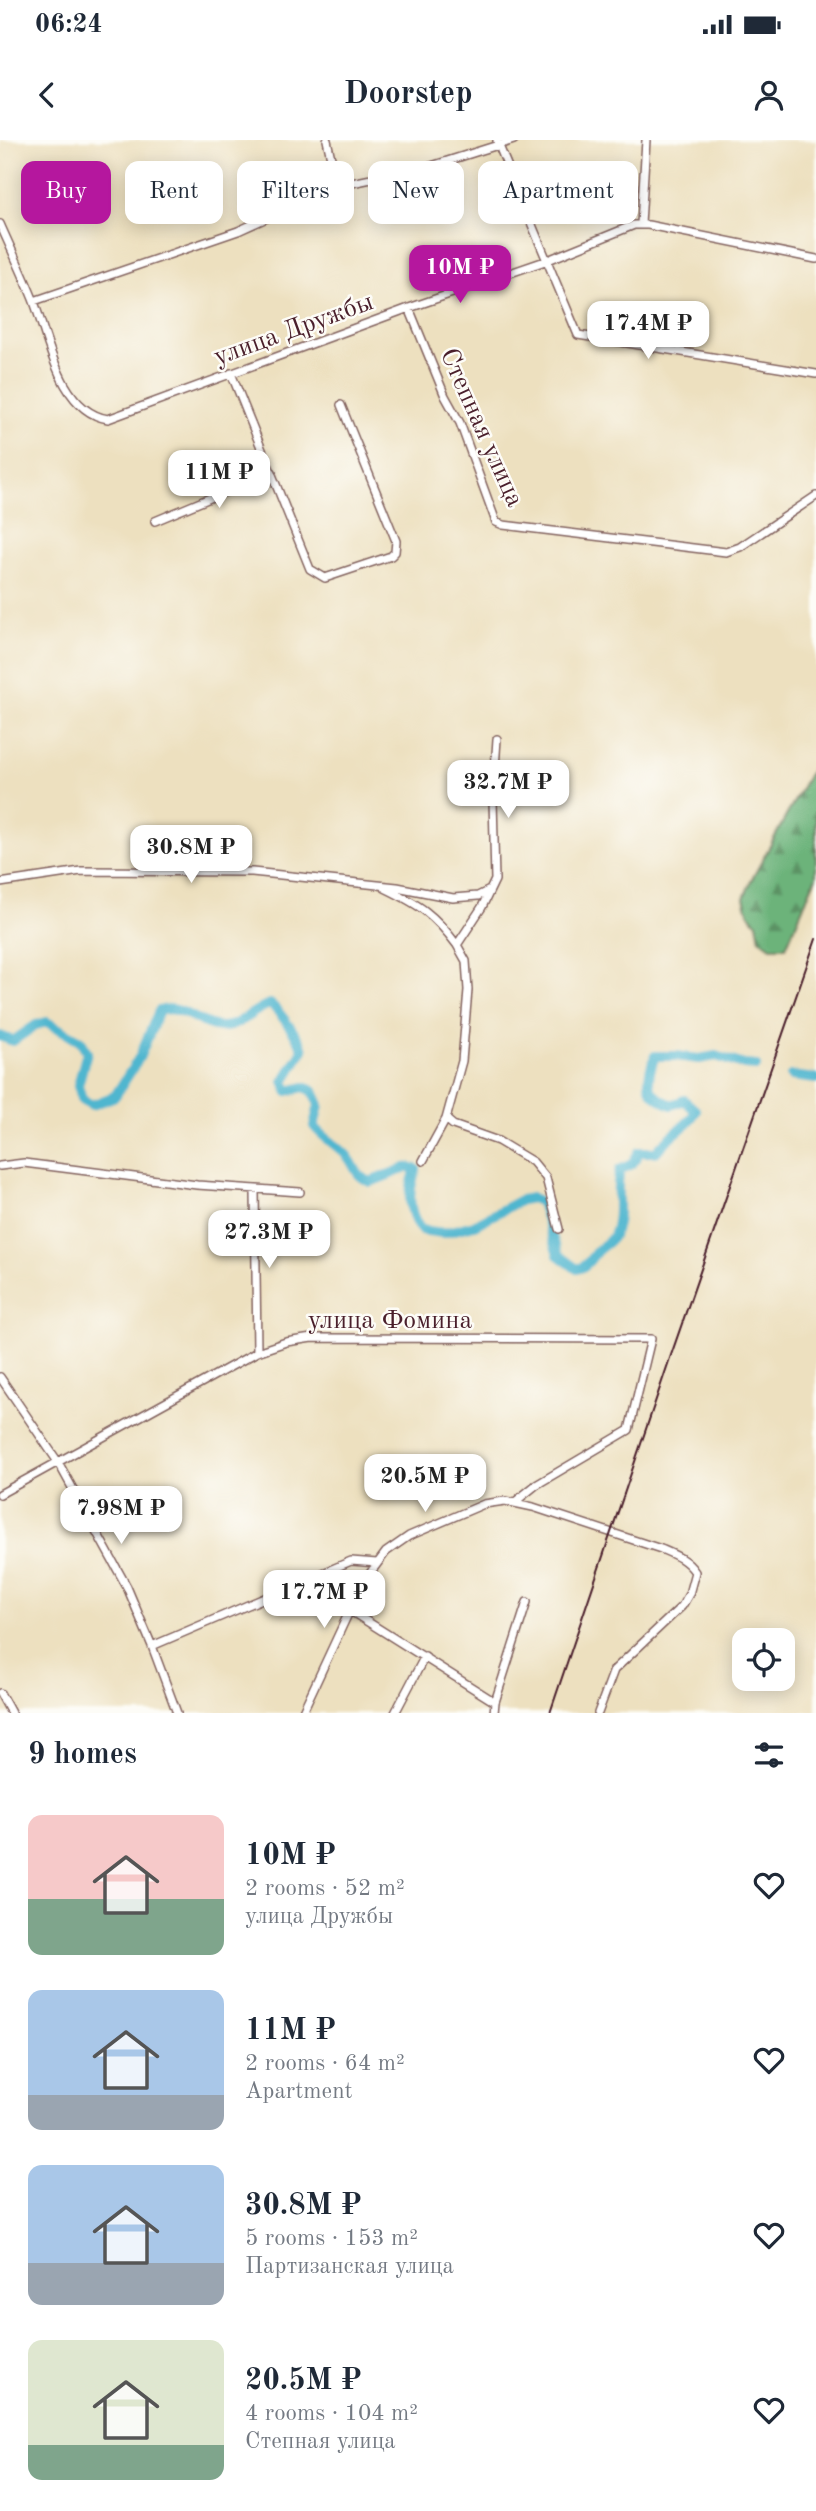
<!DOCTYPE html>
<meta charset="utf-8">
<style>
body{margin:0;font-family:"Old Standard TT",serif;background:#f6f6f7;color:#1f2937;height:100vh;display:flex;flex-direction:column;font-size:26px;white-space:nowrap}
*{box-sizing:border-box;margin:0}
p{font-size:23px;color:#747a83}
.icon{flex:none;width:38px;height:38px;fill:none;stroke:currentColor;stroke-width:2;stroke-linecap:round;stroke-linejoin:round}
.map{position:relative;height:1573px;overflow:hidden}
.panel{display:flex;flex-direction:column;background:#fff;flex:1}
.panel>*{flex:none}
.guide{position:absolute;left:21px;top:21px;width:775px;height:63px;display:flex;gap:14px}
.buttons{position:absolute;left:732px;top:1488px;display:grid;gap:14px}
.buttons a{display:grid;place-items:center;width:63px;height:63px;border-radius:14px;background:#fff;box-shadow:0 4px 18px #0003;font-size:35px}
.price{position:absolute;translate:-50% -60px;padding:0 16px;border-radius:14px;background:#fff;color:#222;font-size:23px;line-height:46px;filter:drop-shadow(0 2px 4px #0008)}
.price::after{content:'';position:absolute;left:50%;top:42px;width:21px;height:16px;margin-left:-10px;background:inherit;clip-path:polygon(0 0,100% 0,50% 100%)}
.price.current{background:#b5179e;color:#fff}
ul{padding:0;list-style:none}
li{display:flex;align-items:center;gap:21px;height:175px;padding:0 28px}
li span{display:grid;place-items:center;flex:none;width:196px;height:140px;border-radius:14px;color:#555}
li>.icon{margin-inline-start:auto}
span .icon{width:84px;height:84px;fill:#fffc;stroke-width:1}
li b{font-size:30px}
h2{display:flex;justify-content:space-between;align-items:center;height:84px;padding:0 28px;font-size:30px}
.chip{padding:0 24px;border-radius:14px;background:#fff;box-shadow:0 4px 18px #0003;font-size:24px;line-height:63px}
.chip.current{background:#b5179e;color:#fff}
.status{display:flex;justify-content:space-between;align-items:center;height:49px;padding:0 35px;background:#fff;direction:ltr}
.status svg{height:19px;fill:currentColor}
header{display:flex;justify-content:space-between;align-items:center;height:91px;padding:0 28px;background:#fff;font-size:32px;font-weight:700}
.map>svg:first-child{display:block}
.forest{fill:url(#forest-firs);stroke:#5b6952;stroke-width:2}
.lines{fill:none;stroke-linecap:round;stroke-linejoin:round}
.river{stroke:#50b6cf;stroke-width:10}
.minor-casing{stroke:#83635f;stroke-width:10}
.minor{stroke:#fff;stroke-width:7}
.rail{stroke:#4a1f2b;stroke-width:2}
.labels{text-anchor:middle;stroke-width:5;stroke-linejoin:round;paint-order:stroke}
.street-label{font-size:26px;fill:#4a1f2b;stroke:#fdfcf7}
</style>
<div class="status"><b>06:24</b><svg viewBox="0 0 49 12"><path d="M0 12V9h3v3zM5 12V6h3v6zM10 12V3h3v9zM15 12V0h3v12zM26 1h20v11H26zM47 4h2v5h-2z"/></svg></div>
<header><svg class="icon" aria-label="back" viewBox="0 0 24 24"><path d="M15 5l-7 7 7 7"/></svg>Doorstep<svg class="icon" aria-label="person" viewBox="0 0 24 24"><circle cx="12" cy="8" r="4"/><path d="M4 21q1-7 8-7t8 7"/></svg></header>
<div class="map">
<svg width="816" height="1573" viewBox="0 0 816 1573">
<defs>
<pattern id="forest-firs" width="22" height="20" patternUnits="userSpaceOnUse" patternTransform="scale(1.75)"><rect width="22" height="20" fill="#6cb37a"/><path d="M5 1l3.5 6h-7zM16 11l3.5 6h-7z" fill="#5b9164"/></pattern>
</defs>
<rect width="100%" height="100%" fill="#fdfcf7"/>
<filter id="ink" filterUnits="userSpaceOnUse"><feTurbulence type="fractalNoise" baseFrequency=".0143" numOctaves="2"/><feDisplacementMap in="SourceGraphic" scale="14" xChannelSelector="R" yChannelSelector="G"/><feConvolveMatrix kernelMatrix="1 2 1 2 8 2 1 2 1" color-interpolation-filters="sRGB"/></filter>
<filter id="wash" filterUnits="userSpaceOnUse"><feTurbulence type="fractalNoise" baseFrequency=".00686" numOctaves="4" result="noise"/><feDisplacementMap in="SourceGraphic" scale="28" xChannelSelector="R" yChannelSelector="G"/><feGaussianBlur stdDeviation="1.57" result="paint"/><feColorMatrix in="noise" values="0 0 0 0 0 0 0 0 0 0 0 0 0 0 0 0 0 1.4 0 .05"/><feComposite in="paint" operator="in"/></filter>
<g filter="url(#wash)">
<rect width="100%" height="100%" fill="#ede0bf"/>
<!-- forest -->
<path class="forest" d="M816 621V737L786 807H771L760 799 757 783 748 772 744 758 751 741Z"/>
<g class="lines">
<!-- river -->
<path class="river" d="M0 896 13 901 36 885 47 882 81 901 87 912 78 945 82 959 92 965 115 956 139 918 159 871C184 863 197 886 221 887 239 888 253 869 270 864 278 869 301 901 303 910L284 941 288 951 304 947 313 951 319 965 314 986C324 999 338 1005 348 1017 358 1030 353 1033 370 1042L408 1027 416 1029C408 1051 407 1071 421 1090L443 1093 474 1085 521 1060 532 1058 541 1062 558 1115 577 1129C588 1126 590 1119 597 1111 602 1106 610 1102 613 1096 623 1074 614 1053 620 1030L632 1024 639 1012H656C667 997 687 988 696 971L684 960 672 965C645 954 645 942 655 916H676L699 919 716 916 744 925 756 926
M791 936 816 939"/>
</g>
</g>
<g filter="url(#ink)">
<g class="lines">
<!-- minor casing -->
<g class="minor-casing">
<path id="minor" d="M327 0 337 46
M497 1 578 195 816 234
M0 84C11 109 23 134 33 159 48 197 59 271 108 279L409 168 548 120 634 85H648L816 119
M641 84 646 0
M34 161 238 91 337 46 425 28 514 0
M409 168 445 256 460 283 496 382 503 385 726 412 740 407 816 356
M231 233 310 429 325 438 391 416 395 412 396 401 341 265
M155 381 272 332
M497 599 493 659 495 740 482 767 457 805 466 821 468 850 462 921 446 979 453 985 498 1001 533 1022 546 1038 559 1089
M0 743 81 731 252 732 397 747 453 758 478 756 490 750
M385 748C420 765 434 774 457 805
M423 1021 446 979
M0 1026 24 1023 197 1045 300 1052
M255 1050 257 1212
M0 1237 58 1322 127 1447 152 1506
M0 1354 257 1212 286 1202 312 1198 651 1199 629 1290 536 1345 515 1362
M349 1470 495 1562
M0 1553 11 1573
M177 1573 152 1506 351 1421 377 1423
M302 1573 362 1444 386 1412 409 1396 484 1364 505 1361 533 1367 661 1409C675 1415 686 1419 695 1432L689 1454 682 1466 614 1530 598 1573
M395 1573 425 1516
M494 1573 495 1562 527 1462"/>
</g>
<!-- minor -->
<use href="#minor" class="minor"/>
<!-- rail -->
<path class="rail" d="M550 1573 670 1218 816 799"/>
</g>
</g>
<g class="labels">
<!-- street labels -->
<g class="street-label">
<text transform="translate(293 188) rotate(-20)" y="9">улица Дружбы</text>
<text transform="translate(483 287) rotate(66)" y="9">Степная улица</text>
<text x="390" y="1188">улица Фомина</text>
</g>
</g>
</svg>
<div class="buttons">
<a><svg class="icon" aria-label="locate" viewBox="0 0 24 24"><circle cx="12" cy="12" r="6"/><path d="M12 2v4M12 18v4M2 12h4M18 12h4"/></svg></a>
</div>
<b class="price current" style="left:460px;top:165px">10M ₽</b>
<b class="price" style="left:648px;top:221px">17.4M ₽</b>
<b class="price" style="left:219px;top:370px">11M ₽</b>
<b class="price" style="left:508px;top:680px">32.7M ₽</b>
<b class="price" style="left:191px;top:745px">30.8M ₽</b>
<b class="price" style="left:269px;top:1130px">27.3M ₽</b>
<b class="price" style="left:425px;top:1374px">20.5M ₽</b>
<b class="price" style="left:121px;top:1406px">7.98M ₽</b>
<b class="price" style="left:324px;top:1490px">17.7M ₽</b>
<div class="guide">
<a class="chip current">Buy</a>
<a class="chip">Rent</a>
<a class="chip">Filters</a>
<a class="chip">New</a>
<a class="chip">Apartment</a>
</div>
</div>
<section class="panel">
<h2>9 homes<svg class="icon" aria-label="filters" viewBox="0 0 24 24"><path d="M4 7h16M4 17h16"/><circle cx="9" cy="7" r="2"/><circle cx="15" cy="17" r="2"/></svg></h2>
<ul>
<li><span style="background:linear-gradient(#f6c9c9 60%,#7fa58c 0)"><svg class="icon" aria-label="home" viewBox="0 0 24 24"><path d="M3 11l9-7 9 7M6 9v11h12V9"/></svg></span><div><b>10M ₽</b><p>2 rooms · 52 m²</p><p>улица Дружбы</p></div><svg class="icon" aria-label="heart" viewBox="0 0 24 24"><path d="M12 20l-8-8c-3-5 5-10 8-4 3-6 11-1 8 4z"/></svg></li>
<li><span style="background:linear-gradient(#a9c7e8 75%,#9aa5b1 0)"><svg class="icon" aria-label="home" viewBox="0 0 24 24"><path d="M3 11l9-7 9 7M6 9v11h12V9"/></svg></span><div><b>11M ₽</b><p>2 rooms · 64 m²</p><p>Apartment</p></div><svg class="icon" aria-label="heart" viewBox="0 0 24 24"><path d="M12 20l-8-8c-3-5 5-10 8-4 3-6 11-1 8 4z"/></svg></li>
<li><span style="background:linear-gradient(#a9c7e8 70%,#9aa5b1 0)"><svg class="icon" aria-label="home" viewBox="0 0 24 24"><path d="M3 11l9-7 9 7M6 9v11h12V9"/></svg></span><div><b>30.8M ₽</b><p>5 rooms · 153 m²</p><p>Партизанская улица</p></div><svg class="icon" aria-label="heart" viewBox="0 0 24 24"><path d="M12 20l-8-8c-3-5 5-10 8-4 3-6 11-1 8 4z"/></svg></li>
<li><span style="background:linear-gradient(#dfe7d0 75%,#7fa58c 0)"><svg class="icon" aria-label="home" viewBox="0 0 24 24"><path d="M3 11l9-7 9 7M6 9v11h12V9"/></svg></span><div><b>20.5M ₽</b><p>4 rooms · 104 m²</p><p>Степная улица</p></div><svg class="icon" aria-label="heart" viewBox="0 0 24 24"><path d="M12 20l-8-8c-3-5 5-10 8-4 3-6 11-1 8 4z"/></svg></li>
</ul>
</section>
